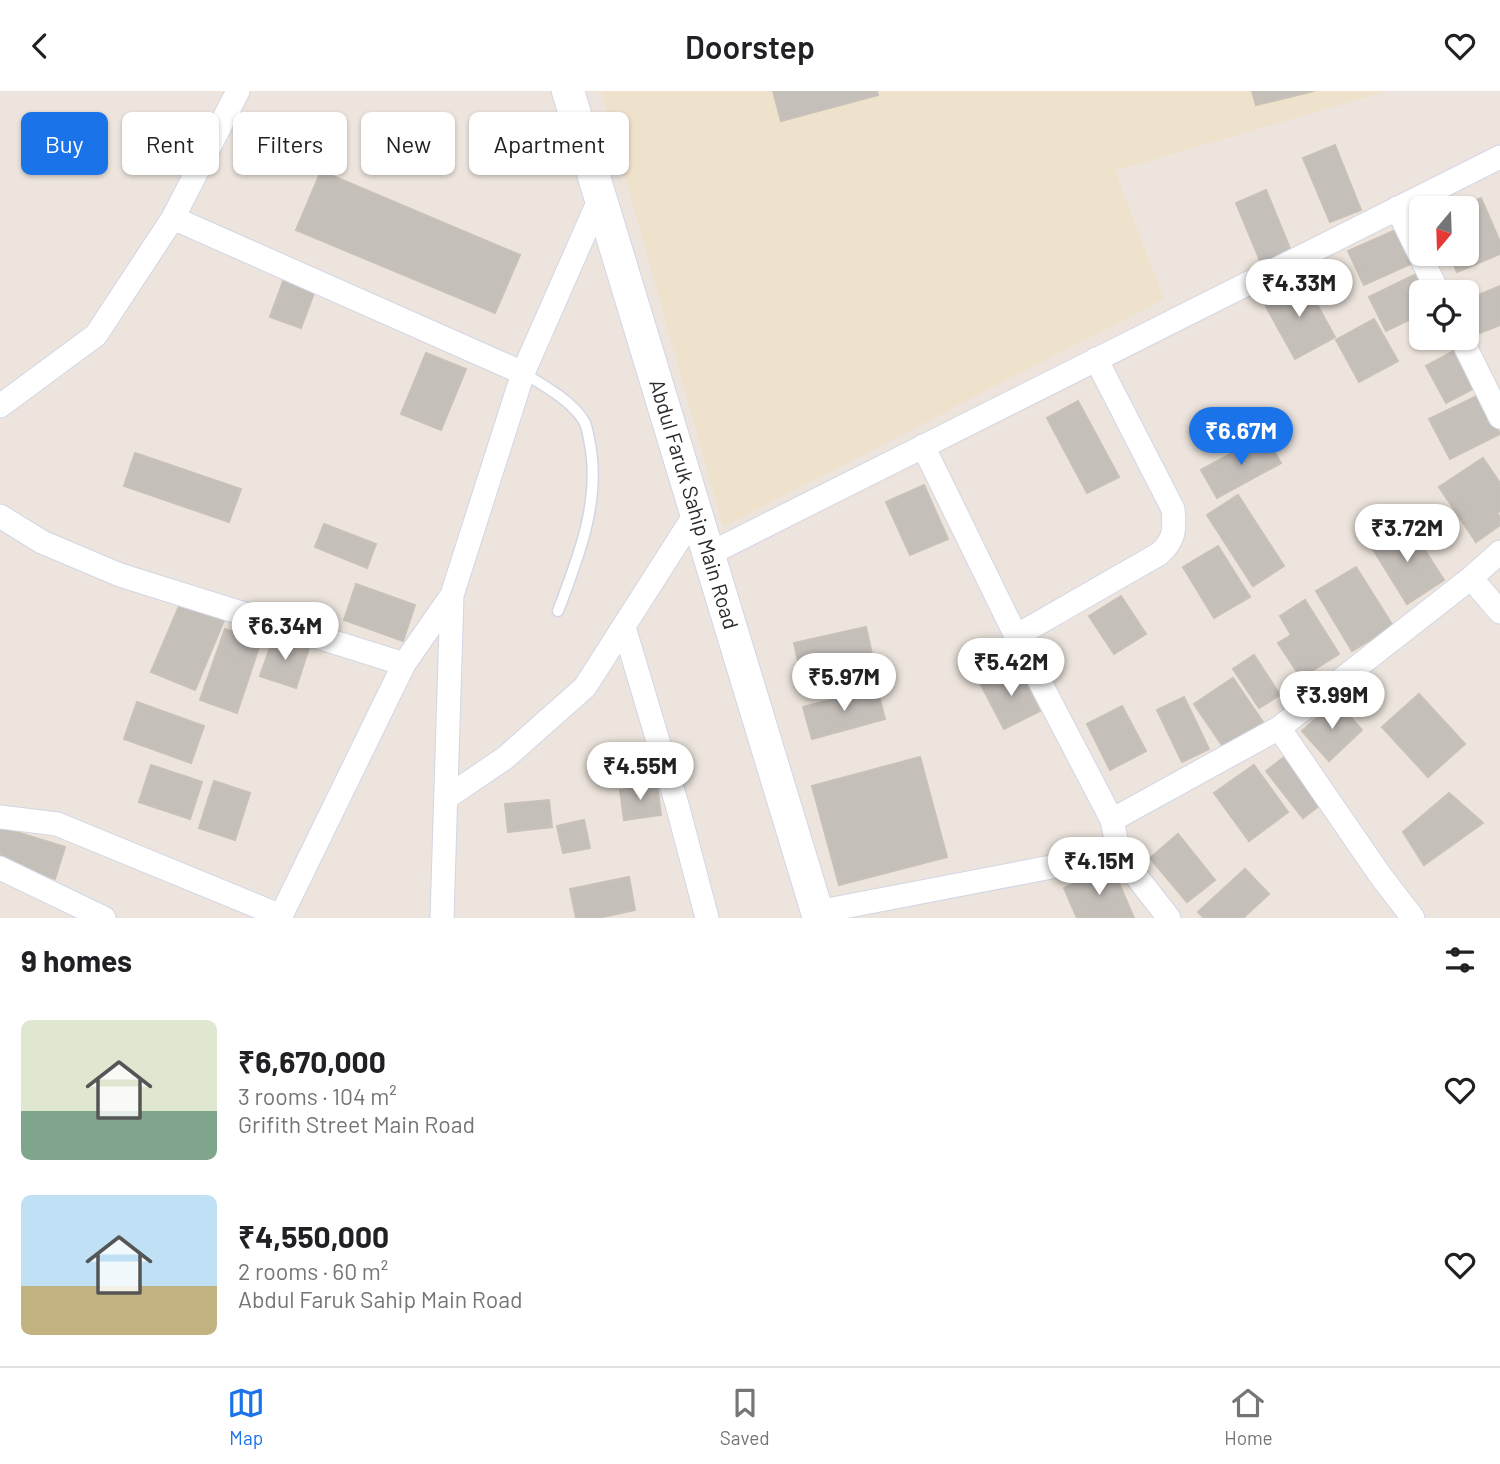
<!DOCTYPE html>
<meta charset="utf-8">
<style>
body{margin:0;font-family:Barlow,sans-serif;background:#f6f6f6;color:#202124;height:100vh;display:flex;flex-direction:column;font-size:26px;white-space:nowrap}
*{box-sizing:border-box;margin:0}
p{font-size:23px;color:#757577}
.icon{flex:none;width:38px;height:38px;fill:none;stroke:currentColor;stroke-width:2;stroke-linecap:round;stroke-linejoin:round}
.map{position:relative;height:827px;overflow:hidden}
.drawer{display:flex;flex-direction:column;background:#fff;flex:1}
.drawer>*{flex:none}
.guide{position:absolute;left:21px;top:21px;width:700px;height:63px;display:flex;gap:14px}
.needle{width:46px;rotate:199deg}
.controls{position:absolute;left:1409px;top:105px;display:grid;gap:14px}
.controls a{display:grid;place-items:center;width:70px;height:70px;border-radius:10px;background:#fff;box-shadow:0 2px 5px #0004;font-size:35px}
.price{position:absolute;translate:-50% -60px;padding:0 16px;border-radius:24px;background:#fff;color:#222;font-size:23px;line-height:46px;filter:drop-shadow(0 2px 4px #0008)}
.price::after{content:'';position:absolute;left:50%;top:42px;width:21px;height:16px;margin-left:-10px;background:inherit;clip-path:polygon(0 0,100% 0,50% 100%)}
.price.on{background:#1a73e8;color:#fff}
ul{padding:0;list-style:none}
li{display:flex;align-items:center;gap:21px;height:175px;padding:0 21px}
li span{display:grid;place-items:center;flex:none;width:196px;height:140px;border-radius:10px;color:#555}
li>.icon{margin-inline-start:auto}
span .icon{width:84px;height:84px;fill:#fffc;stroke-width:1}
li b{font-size:30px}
h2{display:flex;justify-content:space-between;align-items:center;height:84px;padding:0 21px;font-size:30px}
.tag{padding:0 24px;border-radius:10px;background:#fff;box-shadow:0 2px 5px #0004;font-size:24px;line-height:63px}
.tag.on{background:#1a73e8;color:#fff}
header{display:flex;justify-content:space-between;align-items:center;height:91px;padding:0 21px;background:#fff;font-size:32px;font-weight:600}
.menu{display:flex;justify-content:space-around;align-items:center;height:98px;border-top:2px solid #e0e0e0;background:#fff;font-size:19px;color:#757577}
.menu a{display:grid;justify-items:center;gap:4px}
.menu .on{color:#1a73e8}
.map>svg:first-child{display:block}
.education{fill:#efe2cc}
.building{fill:#c5bfba;stroke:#c8c1b7;stroke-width:2}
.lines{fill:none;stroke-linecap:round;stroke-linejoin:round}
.lane-casing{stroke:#d2d6e4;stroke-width:13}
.street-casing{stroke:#d2d6e4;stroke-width:25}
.secondary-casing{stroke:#d2d6e4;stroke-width:34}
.lane{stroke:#fff;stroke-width:10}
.street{stroke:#fff;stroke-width:23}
.secondary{stroke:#fff;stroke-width:32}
.labels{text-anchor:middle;stroke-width:5;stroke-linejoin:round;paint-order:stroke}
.street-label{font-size:21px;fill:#2b2b2b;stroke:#fff}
</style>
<header><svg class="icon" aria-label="back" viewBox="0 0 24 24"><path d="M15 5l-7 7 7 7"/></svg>Doorstep<svg class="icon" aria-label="heart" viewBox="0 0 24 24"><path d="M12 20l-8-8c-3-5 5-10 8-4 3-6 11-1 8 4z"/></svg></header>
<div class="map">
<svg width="1500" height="827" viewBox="0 0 1500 827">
<rect width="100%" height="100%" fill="#ede5dd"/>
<!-- education -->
<path class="education" d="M601 0H1388L1115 80 1164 208 723 436Z"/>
<!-- building -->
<path class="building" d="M773 0H877L878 4 781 30Z
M1252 0H1314L1256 14Z
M1335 54 1361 119 1330 131 1303 67Z
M321 80 520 164 495 222 296 139Z
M1266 99 1291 160 1261 172 1236 112Z
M1481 107 1500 151V163L1457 181 1449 163H1466V117H1458Z
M1400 137 1415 171 1364 194 1348 160Z
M286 182 317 194 301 237 270 226Z
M1418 182 1427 201H1421V223L1386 240 1369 206Z
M1303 188 1335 246 1295 268 1263 210Z
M1500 195V234L1480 242 1466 209Z
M1374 228 1398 270 1359 291 1336 249Z
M1461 256 1482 293 1446 312 1426 275Z
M426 262 466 278 441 339 401 323Z
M1481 303 1500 343 1450 368 1429 328Z
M1078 310 1119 386 1087 402 1047 327Z
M1265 344 1281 372 1217 407 1201 379Z
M135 362 241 398 229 431 124 395Z
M1483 367 1500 392V420L1497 422 1500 426V434L1476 451 1439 396Z
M924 394 948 448 910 464 886 411Z
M1238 404 1284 475 1253 495 1207 424Z
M324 433 376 453 367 477 315 456Z
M1408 433 1444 489 1407 513 1371 455Z
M1218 455 1250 506 1214 527 1183 476Z
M1356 476 1393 535 1352 560 1316 500Z
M356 493 415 514 403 550 344 529Z
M1121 505 1146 543 1114 563 1089 525Z
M182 508 225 527 195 599 151 581Z
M1305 509 1339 563 1301 587 1278 552 1291 544 1280 525Z
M866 536 877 586 805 602 794 552Z
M225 538 261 550 237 622 200 609Z
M274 545 309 557 296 597 260 585Z
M1254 564 1280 604 1259 617 1233 578Z
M1018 576 1040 620 1004 638 981 594Z
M1233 587 1263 631 1224 657 1194 613Z
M877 597 885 628 812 648 803 616Z
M1419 603 1465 653 1428 686 1382 636Z
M1184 606 1209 658 1182 671 1157 619Z
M1336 610 1362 639 1329 670 1302 640Z
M137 611 204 635 191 672 124 648Z
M1122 615 1146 660 1110 679 1087 633Z
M632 654 639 687 609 694 602 660Z
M1287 664 1324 711 1303 727 1266 680Z
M920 666 947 766 839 794 812 695Z
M151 674 202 691 190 728 139 711Z
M1254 674 1288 721 1249 750 1214 702Z
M214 690 250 702 235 749 199 737Z
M657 694 661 724 624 729 620 699Z
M1449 702 1483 732 1424 774 1403 741Z
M549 709 552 736 508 741 505 713Z
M584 729 590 757 563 762 557 735Z
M0 736 65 756 55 788 0 771Z
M1178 743 1215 789 1187 811 1150 767Z
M1112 776 1134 827H1077L1064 797Z
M1245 778 1269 803 1243 827H1204L1198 821Z
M629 786 635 819 598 827H576L570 798Z"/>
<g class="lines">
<!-- lane casing -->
<g class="lane-casing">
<path id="lane" d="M523 282C543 294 574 311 585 332 587 337 588 343 589 348 602 407 579 465 558 520"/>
</g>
<!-- street casing -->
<g class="street-casing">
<path id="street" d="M1397 117 1438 201
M173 127 523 282
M1461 247 1500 326
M0 315 96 244 173 127 238 0
M923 355 1016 545 1112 729 1119 763 1169 827
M0 425 42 451 120 484 404 573
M709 463 1500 66
M1471 487 1500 521
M624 536 678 717 707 827
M1016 545 1159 463C1175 449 1175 438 1173 418L1096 268
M1279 637 1380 784 1413 827
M446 707 505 667 585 596 696 422
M0 726 57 733 281 825
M1112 729 1279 637 1471 487 1500 461
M0 777 104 827
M817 821 1119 763
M280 827 404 573 452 504 523 282 600 107
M442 827 452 504"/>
</g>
<!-- secondary casing -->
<g class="secondary-casing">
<g id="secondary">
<path id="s1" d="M568 0 819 827"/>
</g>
</g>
<!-- lane -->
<use href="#lane" class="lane"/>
<!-- street -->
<use href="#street" class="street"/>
<!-- secondary -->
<use href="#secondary" class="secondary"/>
</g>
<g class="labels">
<!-- street labels -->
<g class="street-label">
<text dy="7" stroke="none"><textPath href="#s1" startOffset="432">Abdul Faruk Sahip Main Road</textPath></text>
</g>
</g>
</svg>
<div class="controls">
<a><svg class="needle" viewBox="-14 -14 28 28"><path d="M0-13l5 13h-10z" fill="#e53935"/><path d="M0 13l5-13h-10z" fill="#757577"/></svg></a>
<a><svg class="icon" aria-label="locate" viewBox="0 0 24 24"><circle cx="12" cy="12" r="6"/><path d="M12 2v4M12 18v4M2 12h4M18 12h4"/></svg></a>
</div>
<b class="price" style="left:1299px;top:228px">₹4.33M</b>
<b class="price on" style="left:1241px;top:376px">₹6.67M</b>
<b class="price" style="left:1407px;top:473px">₹3.72M</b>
<b class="price" style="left:285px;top:571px">₹6.34M</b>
<b class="price" style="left:1011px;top:607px">₹5.42M</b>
<b class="price" style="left:844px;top:622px">₹5.97M</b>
<b class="price" style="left:1332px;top:640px">₹3.99M</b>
<b class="price" style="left:640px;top:711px">₹4.55M</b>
<b class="price" style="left:1099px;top:806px">₹4.15M</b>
<div class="guide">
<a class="tag on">Buy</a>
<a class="tag">Rent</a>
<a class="tag">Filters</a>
<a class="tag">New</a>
<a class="tag">Apartment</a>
</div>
</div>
<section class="drawer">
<h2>9 homes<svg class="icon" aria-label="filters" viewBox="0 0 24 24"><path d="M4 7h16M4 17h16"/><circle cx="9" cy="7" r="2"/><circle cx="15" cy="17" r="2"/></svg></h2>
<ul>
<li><span style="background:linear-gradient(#dfe7d0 65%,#7fa58c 0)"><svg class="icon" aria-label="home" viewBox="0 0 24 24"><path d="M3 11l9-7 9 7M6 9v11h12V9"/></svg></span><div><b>₹6,670,000</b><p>3 rooms · 104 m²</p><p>Grifith Street Main Road</p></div><svg class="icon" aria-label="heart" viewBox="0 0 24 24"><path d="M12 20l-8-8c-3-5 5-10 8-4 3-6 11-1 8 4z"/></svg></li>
<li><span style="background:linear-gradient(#bfe0f5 65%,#c2b280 0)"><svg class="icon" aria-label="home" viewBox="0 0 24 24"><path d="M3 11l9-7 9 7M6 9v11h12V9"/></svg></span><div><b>₹4,550,000</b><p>2 rooms · 60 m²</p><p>Abdul Faruk Sahip Main Road</p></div><svg class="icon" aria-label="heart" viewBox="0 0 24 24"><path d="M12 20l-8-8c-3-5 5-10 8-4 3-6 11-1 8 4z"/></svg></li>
</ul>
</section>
<nav class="menu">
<a class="on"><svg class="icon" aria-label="map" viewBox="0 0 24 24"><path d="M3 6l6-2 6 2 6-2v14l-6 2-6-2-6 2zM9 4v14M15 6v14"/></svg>Map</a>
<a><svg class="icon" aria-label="saved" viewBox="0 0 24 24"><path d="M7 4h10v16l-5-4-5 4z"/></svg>Saved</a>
<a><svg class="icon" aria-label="home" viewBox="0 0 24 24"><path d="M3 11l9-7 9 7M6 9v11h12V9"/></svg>Home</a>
</nav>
